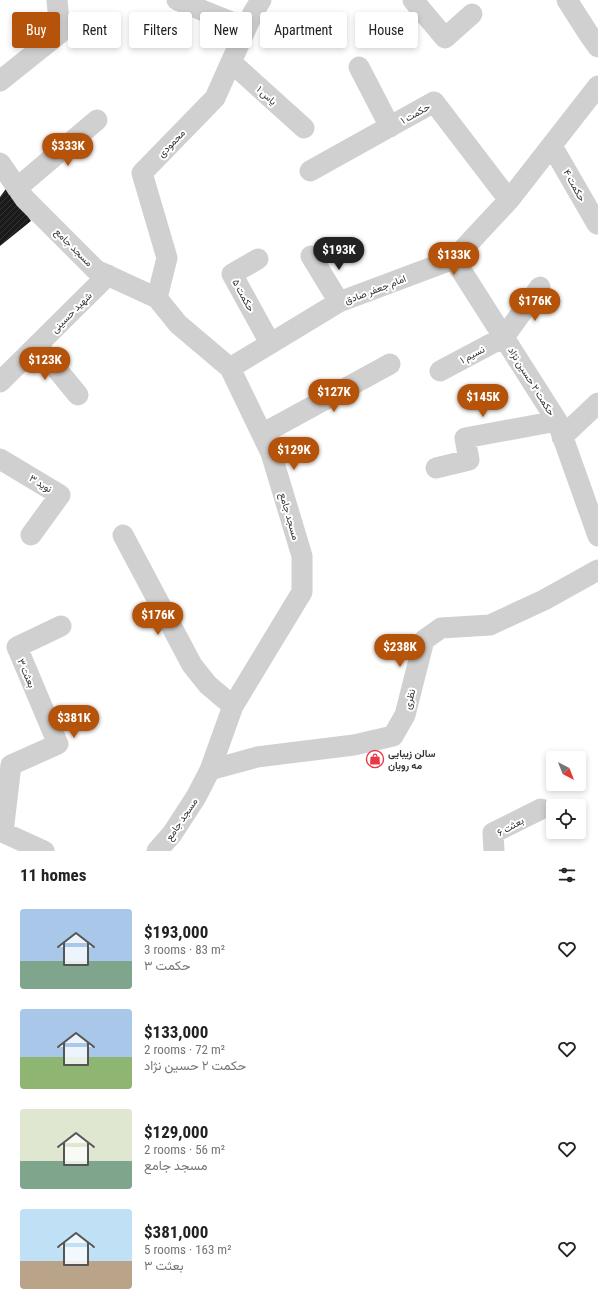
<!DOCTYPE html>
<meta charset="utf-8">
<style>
body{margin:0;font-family:"Roboto Condensed",Vazirmatn,sans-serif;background:#f6f6f6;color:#222;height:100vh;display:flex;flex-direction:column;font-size:15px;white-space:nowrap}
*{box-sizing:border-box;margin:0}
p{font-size:13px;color:#767676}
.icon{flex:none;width:22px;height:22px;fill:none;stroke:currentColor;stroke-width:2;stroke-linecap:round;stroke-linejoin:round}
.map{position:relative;height:851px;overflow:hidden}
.drawer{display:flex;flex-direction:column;background:#fff;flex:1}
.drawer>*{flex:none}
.hud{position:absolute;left:12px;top:12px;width:574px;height:36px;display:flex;gap:8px}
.needle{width:26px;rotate:138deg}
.tools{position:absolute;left:546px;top:751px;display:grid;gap:8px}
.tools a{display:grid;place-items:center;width:40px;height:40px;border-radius:4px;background:#fff;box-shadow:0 2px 6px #0003;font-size:20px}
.price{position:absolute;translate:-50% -34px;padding:0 9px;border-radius:14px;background:#b45309;color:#fff;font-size:13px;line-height:26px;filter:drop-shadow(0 1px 2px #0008)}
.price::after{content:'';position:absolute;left:50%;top:24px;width:12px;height:9px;margin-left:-6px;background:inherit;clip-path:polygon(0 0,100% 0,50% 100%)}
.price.selected{background:#222;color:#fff}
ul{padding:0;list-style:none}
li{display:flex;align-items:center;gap:12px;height:100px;padding:0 20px}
li span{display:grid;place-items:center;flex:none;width:112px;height:80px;border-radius:4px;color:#555}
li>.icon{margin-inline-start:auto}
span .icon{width:48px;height:48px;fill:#fffc;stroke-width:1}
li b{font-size:17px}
h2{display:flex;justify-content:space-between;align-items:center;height:48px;padding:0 20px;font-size:17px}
.pill{padding:0 14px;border-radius:4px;background:#fff;box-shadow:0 2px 6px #0003;font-size:14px;line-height:36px}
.pill.selected{background:#b45309;color:#fff}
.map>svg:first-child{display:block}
.building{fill:url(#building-hatch)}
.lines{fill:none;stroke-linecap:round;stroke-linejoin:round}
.minor{stroke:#d0d0d0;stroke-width:21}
.labels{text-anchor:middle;stroke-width:4;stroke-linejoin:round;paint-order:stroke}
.street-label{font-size:10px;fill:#333;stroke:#fff}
.poi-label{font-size:10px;font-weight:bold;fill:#333;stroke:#fff;text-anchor:start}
</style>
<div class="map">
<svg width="598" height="851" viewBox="0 0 598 851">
<defs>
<pattern id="building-hatch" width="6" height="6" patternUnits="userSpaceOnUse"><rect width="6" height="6" fill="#1a1a1a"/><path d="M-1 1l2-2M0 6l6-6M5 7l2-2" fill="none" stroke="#333"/></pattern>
</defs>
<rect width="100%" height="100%" fill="#fff"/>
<!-- building -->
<path class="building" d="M8 186 31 221 0 246V197Z"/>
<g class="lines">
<!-- minor -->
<path class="minor" d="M177 0 246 28
M413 0 445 38 472 14
M567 0 590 36 598 47
M231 62 304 128
M359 67 390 127
M0 81 60 33 57 0
M552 146 597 224
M0 163 25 199 96 270 157 298 178 324 230 368 271 453 302 556V592L233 706 210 770 196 797 172 834 157 851
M310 171 434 102 509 200
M17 188 97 120
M311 256 339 302
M258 259 232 274 270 343
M454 259 557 421 598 536
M157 298 167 258 142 173 215 98 253 13 261 0
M37 345 78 395
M230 368 339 302 454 259 509 200 598 86
M440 371 504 337 540 287
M0 382 108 275
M262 434 390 364
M562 437 598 403
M0 459 60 495 31 535
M436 468 469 460 465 438 557 421
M123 535 192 665 208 685 233 706
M210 770 257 757 354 745 393 736 405 715 424 640 441 628 490 625 544 600 598 570
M0 831 44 851
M3 832 11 765 58 744 17 647 61 626
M494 851 493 833 541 809"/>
</g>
<!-- icons -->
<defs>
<g id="shop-ring" transform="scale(0.9)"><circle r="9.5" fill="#fff" stroke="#e63946" stroke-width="1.5"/><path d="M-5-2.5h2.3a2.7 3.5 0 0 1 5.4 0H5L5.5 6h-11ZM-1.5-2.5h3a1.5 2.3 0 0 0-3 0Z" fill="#e63946"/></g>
</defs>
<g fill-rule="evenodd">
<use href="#shop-ring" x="375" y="759"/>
</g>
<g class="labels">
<!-- street labels -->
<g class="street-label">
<text transform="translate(267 95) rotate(42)" y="4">یاس ۱</text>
<text transform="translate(415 113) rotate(-29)" y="4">حکمت ۱</text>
<text transform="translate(171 143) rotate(-46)" y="4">محمودی</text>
<text transform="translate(575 185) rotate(61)" y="4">حکمت ۴</text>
<text transform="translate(74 247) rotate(45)" y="4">مسجد جامع</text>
<text transform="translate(375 289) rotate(-21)" y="4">امام جعفر صادق</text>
<text transform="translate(244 295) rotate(61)" y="4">حکمت ۵</text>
<text transform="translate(71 312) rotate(-45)" y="4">شهید حسینی</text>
<text transform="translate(472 354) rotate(-28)" y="4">نسیم ۱</text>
<text transform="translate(532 381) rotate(58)" y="4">حکمت ۲ حسین نژاد</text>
<text transform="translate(41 483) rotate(31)" y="4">نوید ۳</text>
<text transform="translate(290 516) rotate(74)" y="4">مسجد جامع</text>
<text transform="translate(27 673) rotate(67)" y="4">بعثت ۳</text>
<text transform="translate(409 699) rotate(-76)" y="4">نظری</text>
<text transform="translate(181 819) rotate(-56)" y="4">مسجد جامع</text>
<text transform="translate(510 826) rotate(-29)" y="4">بعثت ۶</text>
</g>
<!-- poi labels -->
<g class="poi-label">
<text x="388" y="757">سالن زیبایی<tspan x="388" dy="12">مه رویان</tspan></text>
</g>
</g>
</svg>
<div class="tools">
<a><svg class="needle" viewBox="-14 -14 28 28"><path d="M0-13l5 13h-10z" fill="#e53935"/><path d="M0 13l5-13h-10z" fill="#767676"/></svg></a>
<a><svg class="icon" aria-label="locate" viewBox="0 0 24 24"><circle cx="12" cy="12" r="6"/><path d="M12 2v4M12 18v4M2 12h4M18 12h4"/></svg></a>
</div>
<b class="price" style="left:68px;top:167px">$333K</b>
<b class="price selected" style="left:339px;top:271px">$193K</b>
<b class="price" style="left:454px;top:276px">$133K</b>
<b class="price" style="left:535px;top:322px">$176K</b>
<b class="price" style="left:45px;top:381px">$123K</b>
<b class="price" style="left:334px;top:413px">$127K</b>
<b class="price" style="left:483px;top:418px">$145K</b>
<b class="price" style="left:294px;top:471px">$129K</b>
<b class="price" style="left:158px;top:636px">$176K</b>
<b class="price" style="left:400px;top:668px">$238K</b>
<b class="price" style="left:74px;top:739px">$381K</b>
<div class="hud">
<a class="pill selected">Buy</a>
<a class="pill">Rent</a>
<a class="pill">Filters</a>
<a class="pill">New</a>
<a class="pill">Apartment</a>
<a class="pill">House</a>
</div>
</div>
<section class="drawer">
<h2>11 homes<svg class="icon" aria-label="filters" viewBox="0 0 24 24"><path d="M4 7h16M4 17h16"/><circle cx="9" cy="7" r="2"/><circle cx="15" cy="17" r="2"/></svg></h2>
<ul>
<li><span style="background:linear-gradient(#a9c7e8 65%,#7fa58c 0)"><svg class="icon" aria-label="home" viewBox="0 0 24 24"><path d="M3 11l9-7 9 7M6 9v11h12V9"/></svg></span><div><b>$193,000</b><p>3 rooms · 83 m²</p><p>حکمت ۳</p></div><svg class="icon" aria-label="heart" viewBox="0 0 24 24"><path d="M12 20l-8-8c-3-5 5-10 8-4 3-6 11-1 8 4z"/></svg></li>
<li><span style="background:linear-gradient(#a9c7e8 60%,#8fb573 0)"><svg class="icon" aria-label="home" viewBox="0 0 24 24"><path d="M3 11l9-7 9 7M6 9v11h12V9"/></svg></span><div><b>$133,000</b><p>2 rooms · 72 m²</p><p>حکمت ۲ حسین نژاد</p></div><svg class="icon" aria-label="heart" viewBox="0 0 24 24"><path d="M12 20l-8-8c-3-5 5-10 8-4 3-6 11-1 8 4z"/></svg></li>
<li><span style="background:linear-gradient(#dfe7d0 65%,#7fa58c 0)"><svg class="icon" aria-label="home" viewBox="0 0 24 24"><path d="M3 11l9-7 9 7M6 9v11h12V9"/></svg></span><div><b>$129,000</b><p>2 rooms · 56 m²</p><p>مسجد جامع</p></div><svg class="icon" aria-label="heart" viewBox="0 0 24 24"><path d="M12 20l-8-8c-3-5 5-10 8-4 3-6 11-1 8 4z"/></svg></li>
<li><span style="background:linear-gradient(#bfe0f5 65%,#b9a48a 0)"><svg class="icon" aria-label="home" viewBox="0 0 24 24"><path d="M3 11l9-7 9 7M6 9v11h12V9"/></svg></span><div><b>$381,000</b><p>5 rooms · 163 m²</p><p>بعثت ۳</p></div><svg class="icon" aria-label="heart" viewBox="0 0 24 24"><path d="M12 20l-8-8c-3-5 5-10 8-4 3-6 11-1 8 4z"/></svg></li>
</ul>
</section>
